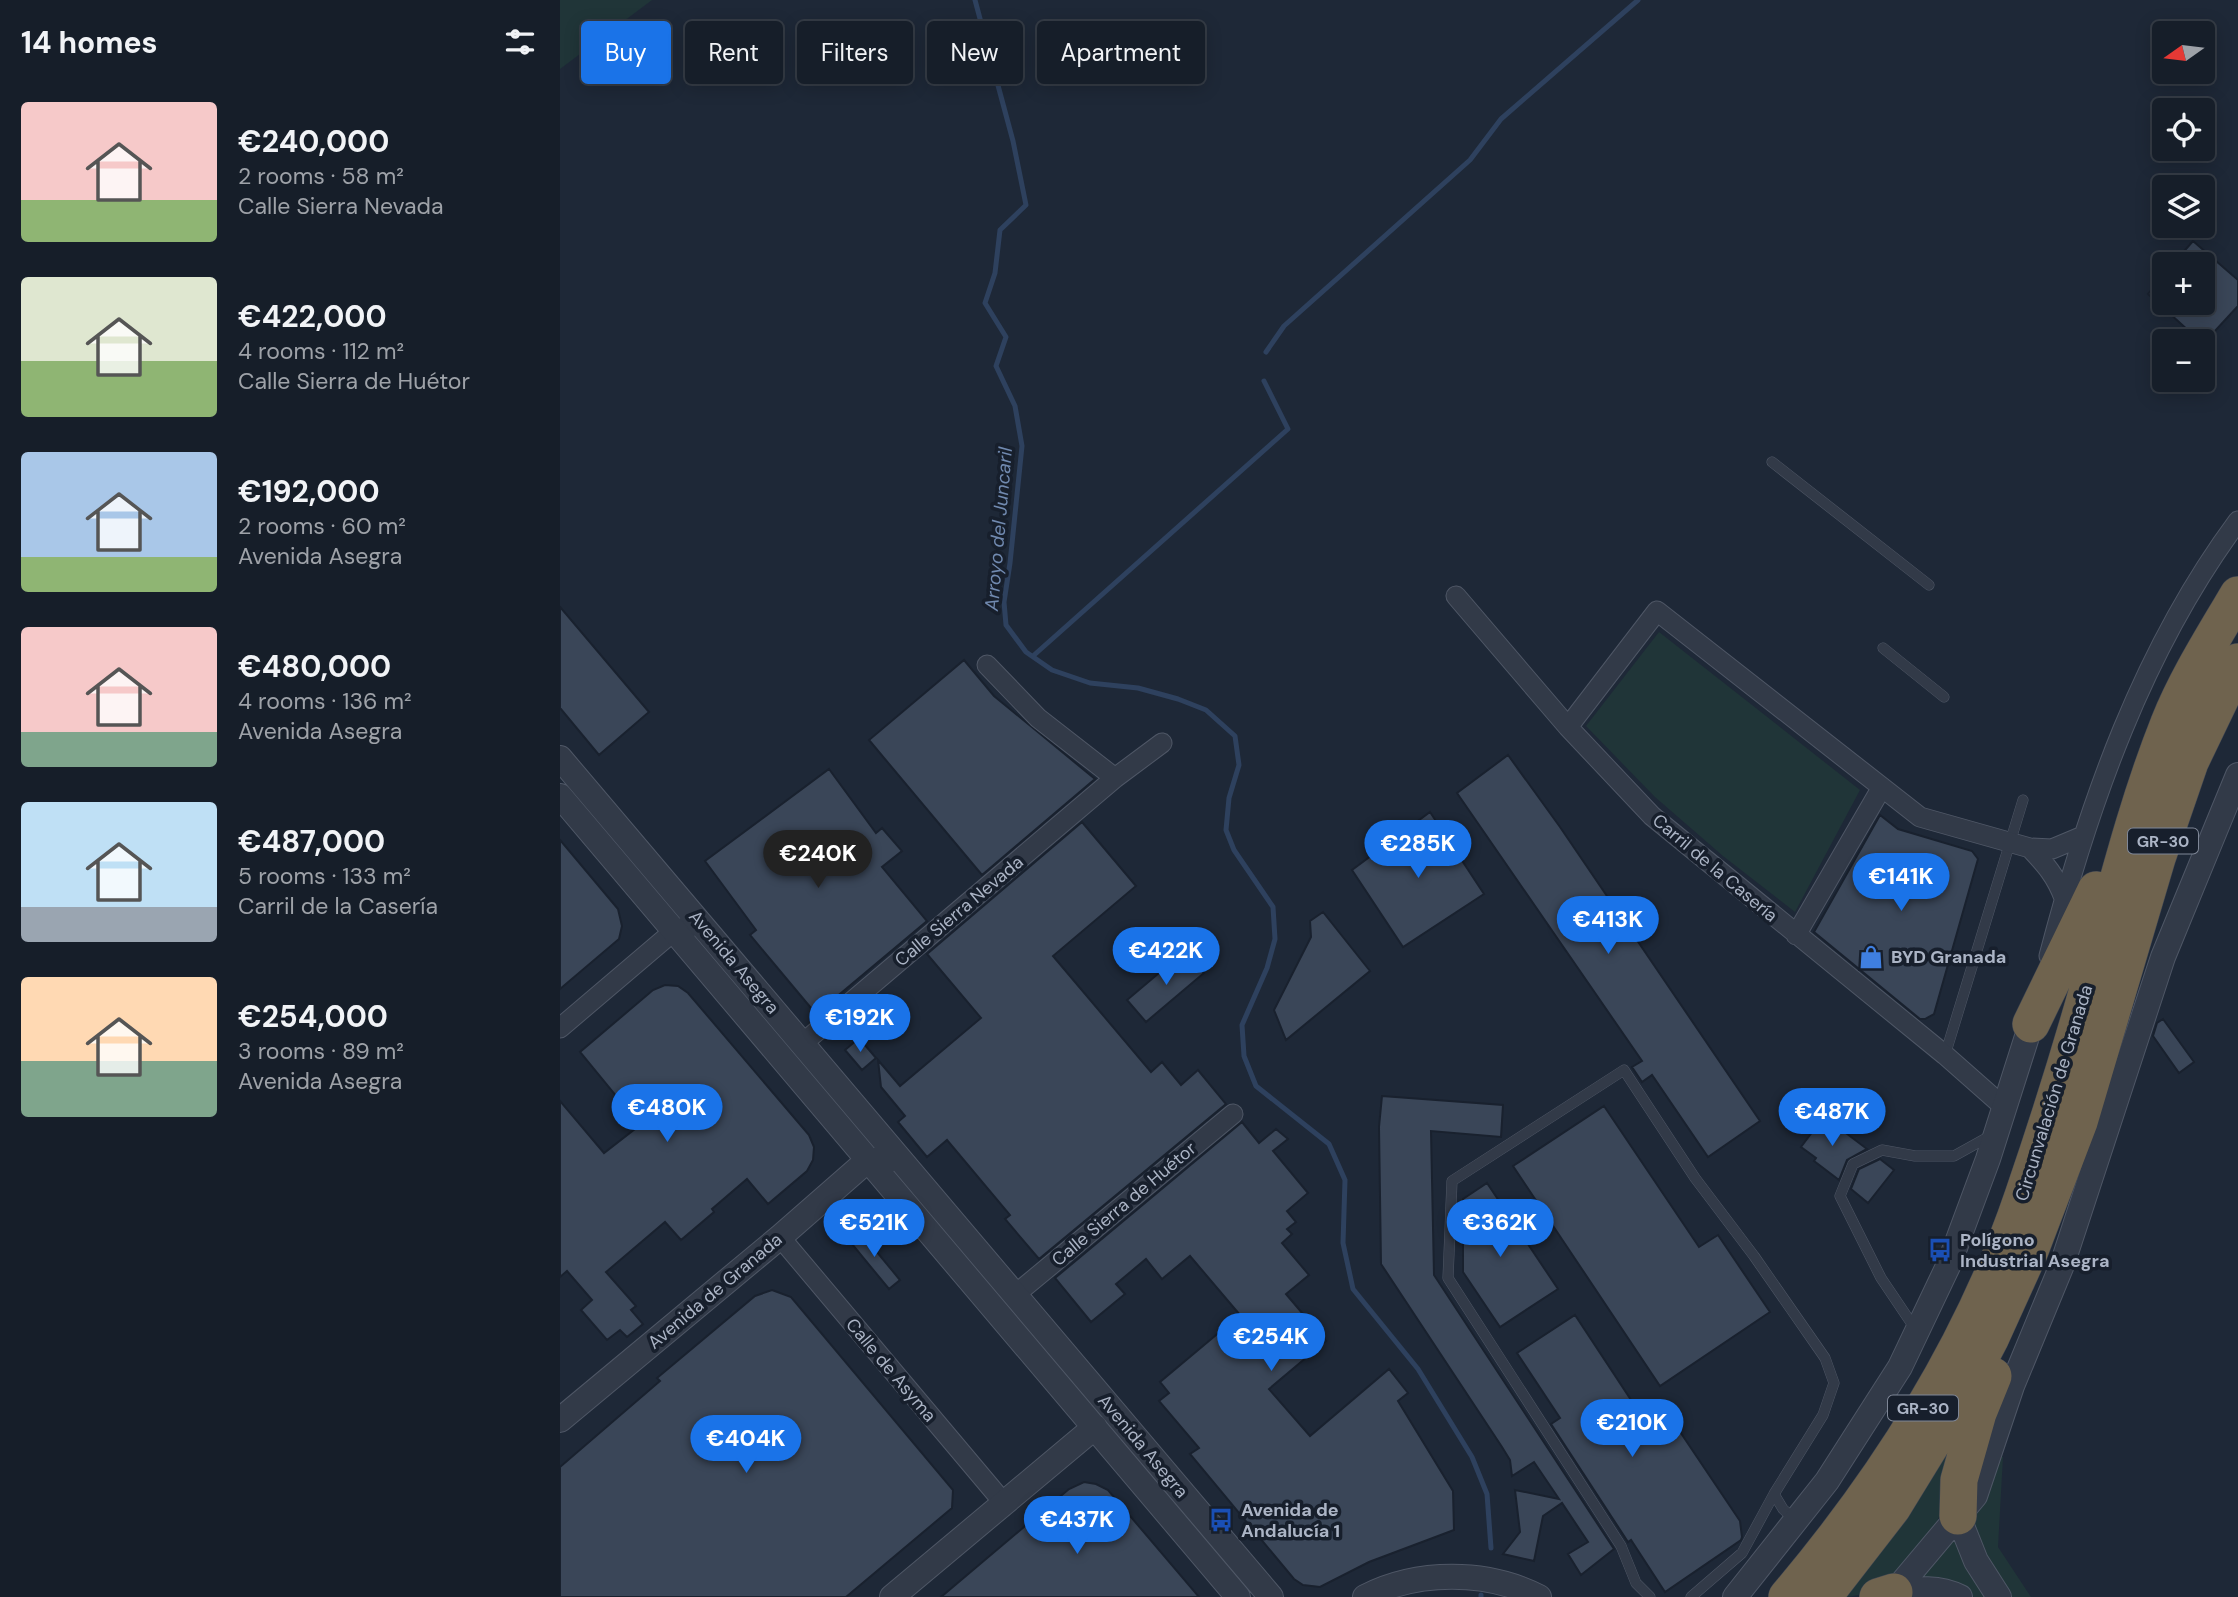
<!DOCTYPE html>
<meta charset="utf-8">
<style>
body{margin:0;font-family:"DM Sans",sans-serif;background:#1f2731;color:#f1f3f6;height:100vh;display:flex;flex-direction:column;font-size:26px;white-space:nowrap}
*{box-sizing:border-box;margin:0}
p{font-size:23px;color:#9ea2a8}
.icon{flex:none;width:38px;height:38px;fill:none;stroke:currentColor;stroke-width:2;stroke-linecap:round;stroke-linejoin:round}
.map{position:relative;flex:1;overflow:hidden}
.panel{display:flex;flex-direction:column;background:#161e29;width:560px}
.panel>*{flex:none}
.top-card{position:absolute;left:21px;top:21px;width:665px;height:63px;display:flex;gap:14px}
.needle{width:46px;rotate:256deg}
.tools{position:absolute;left:1592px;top:21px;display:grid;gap:14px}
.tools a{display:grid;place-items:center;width:63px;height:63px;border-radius:7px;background:#161e29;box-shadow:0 4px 18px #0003,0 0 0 2px #353c46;font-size:35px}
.price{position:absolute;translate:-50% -60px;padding:0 16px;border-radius:24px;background:#1a73e8;color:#fff;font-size:23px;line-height:46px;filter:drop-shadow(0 2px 4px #0008)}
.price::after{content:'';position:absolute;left:50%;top:42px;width:21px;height:16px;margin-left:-10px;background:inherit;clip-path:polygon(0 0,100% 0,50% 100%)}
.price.current{background:#222;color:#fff}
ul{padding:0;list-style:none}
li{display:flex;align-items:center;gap:21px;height:175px;padding:0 21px}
li span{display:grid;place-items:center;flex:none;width:196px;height:140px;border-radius:7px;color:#555}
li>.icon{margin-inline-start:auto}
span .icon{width:84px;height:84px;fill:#fffc;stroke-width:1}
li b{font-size:30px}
h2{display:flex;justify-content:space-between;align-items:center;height:84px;padding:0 21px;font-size:30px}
.chip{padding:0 24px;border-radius:7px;background:#161e29;box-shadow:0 4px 18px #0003,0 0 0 2px #353c46;font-size:24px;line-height:63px}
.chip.current{background:#1a73e8;color:#fff}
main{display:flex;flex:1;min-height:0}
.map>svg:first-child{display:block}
.green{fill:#203538}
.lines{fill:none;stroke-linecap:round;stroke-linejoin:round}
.stream{stroke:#2e415e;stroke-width:5}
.building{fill:#3a4658;stroke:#19212e;stroke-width:2}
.service-casing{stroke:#4f5766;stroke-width:11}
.minor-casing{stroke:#4f5766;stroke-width:21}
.tertiary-casing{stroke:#4f5766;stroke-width:26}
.motorway-casing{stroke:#3c4452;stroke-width:38}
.service{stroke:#323a48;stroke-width:10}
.minor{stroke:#323a48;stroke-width:19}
.tertiary{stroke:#323a48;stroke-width:24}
.motorway{stroke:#6f634e;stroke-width:37}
.labels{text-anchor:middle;stroke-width:7;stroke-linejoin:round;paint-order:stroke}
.shield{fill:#171f2c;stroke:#7f8797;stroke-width:2}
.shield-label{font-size:16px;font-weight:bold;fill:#abb4c5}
.street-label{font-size:18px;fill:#abb4c5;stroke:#171f2c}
.poi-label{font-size:18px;font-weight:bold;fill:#abb4c5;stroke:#171f2c;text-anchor:start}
.water-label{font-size:19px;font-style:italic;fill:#718ab0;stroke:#171f2c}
</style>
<main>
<section class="panel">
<h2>14 homes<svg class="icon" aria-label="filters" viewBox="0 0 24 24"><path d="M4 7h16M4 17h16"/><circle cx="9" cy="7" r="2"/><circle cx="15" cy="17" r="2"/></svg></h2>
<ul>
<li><span style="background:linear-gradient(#f6c9c9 70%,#8fb573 0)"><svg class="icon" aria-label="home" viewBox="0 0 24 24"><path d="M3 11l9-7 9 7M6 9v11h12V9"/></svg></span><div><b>€240,000</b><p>2 rooms · 58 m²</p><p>Calle Sierra Nevada</p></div></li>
<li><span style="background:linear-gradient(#dfe7d0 60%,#8fb573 0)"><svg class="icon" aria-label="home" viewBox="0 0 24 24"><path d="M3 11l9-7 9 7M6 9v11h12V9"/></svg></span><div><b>€422,000</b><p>4 rooms · 112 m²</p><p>Calle Sierra de Huétor</p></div></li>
<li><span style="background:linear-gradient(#a9c7e8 75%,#8fb573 0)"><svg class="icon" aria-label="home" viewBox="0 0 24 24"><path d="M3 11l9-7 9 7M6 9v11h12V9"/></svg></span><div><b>€192,000</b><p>2 rooms · 60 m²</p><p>Avenida Asegra</p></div></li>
<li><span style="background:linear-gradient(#f6c9c9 75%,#7fa58c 0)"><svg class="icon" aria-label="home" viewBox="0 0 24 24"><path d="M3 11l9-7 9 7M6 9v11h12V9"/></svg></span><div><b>€480,000</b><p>4 rooms · 136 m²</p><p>Avenida Asegra</p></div></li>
<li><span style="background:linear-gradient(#bfe0f5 75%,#9aa5b1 0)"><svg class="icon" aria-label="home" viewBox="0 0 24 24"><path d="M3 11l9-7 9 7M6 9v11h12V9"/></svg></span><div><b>€487,000</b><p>5 rooms · 133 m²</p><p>Carril de la Casería</p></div></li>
<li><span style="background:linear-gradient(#ffd9b3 60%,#7fa58c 0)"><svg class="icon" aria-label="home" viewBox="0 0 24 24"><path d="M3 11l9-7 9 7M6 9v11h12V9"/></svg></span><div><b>€254,000</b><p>3 rooms · 89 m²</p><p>Avenida Asegra</p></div></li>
</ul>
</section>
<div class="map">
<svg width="1678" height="1597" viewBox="0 0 1678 1597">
<rect width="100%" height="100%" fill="#1e2837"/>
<!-- green -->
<path class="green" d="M0 0H92L0 69Z
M1099 632 1300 790 1235 912 1163 856 1095 797 1026 726Z
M1395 1441C1391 1462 1389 1485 1383 1506 1372 1544 1325 1597 1284 1597Z
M1435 1454 1443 1457 1438 1547 1471 1597H1447L1416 1545 1413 1526Z
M1393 1534 1428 1597H1414L1398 1589 1352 1581Z"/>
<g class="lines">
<!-- stream -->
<path class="stream" d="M415 0 453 141 466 205 440 230 435 273 425 303 446 337 436 366 455 406 462 446 450 563 444 602 446 625 466 652 492 670 530 683 578 688 618 699 646 710 675 736 679 765 669 798 666 830 674 850 713 907 715 939 707 968 682 1025 684 1056 696 1086 769 1144 785 1180 783 1243 793 1289 858 1369 912 1457 927 1494 931 1548
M706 352 724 326 910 160 941 119 1078 0
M473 656 728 429 704 381
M921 1597V1595"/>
</g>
<!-- building -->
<path class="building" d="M1633 241 1678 280V306L1643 344V341H1640L1588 294 1605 274V303H1643V264H1613Z
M0 607 89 712 39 755 0 708Z
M404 660 434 696 535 779 422 875 309 740Z
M948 755 1000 827 1200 1121 1148 1157 1092 1075 1082 1082 1072 1067 1082 1061 897 793Z
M269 769 316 833 322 828 342 851 322 867 367 921 256 1014 190 935 196 930 145 861Z
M870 812 924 894 843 947 792 870Z
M1320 815 1338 829 1412 851 1418 859 1374 1014 1365 1019H1360L1254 932Z
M522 822 576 886 493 956 591 1072 602 1062 621 1085 638 1070 666 1104 479 1259 445 1219 450 1215 387 1140 367 1157 338 1122 345 1116 321 1087 318 1060 340 1086 421 1018 367 954Z
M0 840 58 909 62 926 59 939 0 989Z
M763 912 810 971 726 1040 714 1010 751 937 750 921Z
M625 951 644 973 586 1022 567 1000Z
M105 985 118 986 128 993 249 1135 254 1147 253 1160 247 1171 208 1204 187 1179 152 1209 154 1212 121 1240 105 1222 46 1272 76 1306 71 1310 83 1324 67 1337 60 1330 47 1340 21 1310 32 1300 7 1271 0 1277V1101L44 1153 80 1125 20 1052 93 990Z
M1603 1019 1634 1062 1619 1073 1593 1036 1597 1023Z
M299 1038 316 1058 302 1070 285 1050Z
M822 1096 943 1105 941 1137 871 1131 874 1275 1054 1549 1021 1575 1008 1554 1028 1542 1002 1503 983 1516 974 1561 943 1554 960 1532 955 1490 999 1499 974 1462 952 1476 950 1460 942 1447 821 1264 819 1127Z
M1044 1106 1139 1247 1158 1235 1210 1312 1100 1386 953 1166Z
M1262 1119 1276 1129 1278 1127 1307 1149 1287 1160 1279 1180 1254 1161 1256 1158 1241 1147Z
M682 1122 699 1143 716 1129 728 1139 713 1151 748 1193 727 1211 736 1222 727 1229 732 1234 722 1243 749 1275 726 1294 766 1341 709 1389 750 1436 829 1369 848 1393 838 1401 893 1491 894 1530 809 1562 760 1587 743 1585 734 1579 630 1454 639 1448 599 1401 609 1393 600 1382 680 1315 630 1256 602 1279 586 1259 556 1284 565 1294 531 1322 495 1278Z
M1320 1159 1334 1170 1308 1203 1291 1189 1299 1169Z
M927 1183 998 1289 940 1327 903 1272V1199Z
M298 1229 340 1280 329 1289 287 1238Z
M212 1290 231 1297 393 1490 392 1508 286 1597H0V1467L100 1381 97 1378 195 1296Z
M1015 1315 1083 1418 1102 1405 1180 1521 1182 1537 1181 1540 1105 1592 1071 1540 1068 1542 991 1424 1000 1418 957 1353Z
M524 1482 536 1484 548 1490 639 1597H381L509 1489Z"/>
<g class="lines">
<!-- service casing -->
<g class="service-casing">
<path id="service" d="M1212 462 1369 585
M1323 648 1384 697
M1385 1055 1463 800
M1356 1330 1321 1278 1280 1196 1293 1164 1322 1150 1355 1156H1394L1430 1136
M1214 1494 1223 1509 1235 1520
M1090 1597 1076 1583 1061 1546 888 1278 892 1181 1064 1070 1135 1178 1194 1256 1265 1358 1274 1383 1263 1415 1214 1494 1182 1553 1131 1597"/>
</g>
<!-- minor casing -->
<g class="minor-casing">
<path id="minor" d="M896 596 1008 727 1092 816 1385 1055 1445 1108
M427 665 478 718 555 778
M1008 727 1097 611 1360 817 1470 848 1492 849 1523 836
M1470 848C1485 864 1496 876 1504 898
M1236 935 1322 787
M1489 956C1529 803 1583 649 1678 521
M0 1028 114 931 124 927 127 930
M243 1043 555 778 602 743
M220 1237 443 1502
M456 1294 673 1114"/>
</g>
<!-- tertiary casing -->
<g class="tertiary-casing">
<path id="tertiary" d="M0 758 711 1597
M0 796 678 1597
M0 1420 220 1237 308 1160H316L324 1164
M1398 1516 1416 1561 1439 1597
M1334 1592C1357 1589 1378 1586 1400 1597
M332 1597 535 1427
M805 1597C857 1570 927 1570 979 1597
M1175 1597 1267 1481 1340 1367 1389 1264 1428 1159 1471 1024
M1330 1597 1415 1496 1452 1386 1502 1265 1603 957 1678 775"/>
</g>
<!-- motorway casing -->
<g class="motorway-casing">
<path id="motorway" d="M1471 1024 1536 890
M1398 1516 1399 1480 1418 1413 1433 1376
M1227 1597C1327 1479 1413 1343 1463 1196 1484 1135 1504 1072 1522 1010 1550 914 1572 816 1609 723 1627 678 1654 636 1678 595
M1263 1597 1332 1508 1397 1402 1430 1339 1469 1253 1519 1122 1597 858 1630 762 1678 662
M1318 1597 1334 1592"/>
</g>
<!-- service -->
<use href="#service" class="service"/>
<!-- minor -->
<use href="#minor" class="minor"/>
<!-- tertiary -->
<use href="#tertiary" class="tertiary"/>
<!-- motorway -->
<use href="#motorway" class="motorway"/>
</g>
<!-- icons -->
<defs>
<g id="shop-bare" transform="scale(1.89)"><path d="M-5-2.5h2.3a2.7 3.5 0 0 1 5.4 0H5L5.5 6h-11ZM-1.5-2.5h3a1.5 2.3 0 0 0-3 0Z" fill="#3f7fe0" stroke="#171f2c" stroke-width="2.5" paint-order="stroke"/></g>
<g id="bus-bare" transform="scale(1.89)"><path d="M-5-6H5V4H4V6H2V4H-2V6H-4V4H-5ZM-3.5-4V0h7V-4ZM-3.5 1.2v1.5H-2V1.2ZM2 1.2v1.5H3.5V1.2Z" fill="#1a4fb4" stroke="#171f2c" stroke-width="2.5" paint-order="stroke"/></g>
</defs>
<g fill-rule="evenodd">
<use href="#shop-bare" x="1311" y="957"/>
<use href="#bus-bare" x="1380" y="1250"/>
<use href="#bus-bare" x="661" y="1520"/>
</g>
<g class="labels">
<!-- shield labels -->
<g class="shield">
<rect x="1568" y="828.5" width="70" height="25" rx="5"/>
<rect x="1328" y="1395.5" width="70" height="25" rx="5"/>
</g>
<g class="shield-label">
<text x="1603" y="847">GR-30</text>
<text x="1363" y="1414">GR-30</text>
</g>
<!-- street labels -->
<g class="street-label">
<text transform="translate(1155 868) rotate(40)" y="6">Carril de la Casería</text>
<text transform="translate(399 911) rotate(-40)" y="6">Calle Sierra Nevada</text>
<text transform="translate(174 962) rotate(50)" y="6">Avenida Asegra</text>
<text transform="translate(1494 1093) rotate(-73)" y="6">Circunvalación de Granada</text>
<text transform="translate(564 1204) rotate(-40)" y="6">Calle Sierra de Huétor</text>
<text transform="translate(155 1291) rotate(-40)" y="6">Avenida de Granada</text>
<text transform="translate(331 1370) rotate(50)" y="6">Calle de Asyma</text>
<text transform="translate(583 1446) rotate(50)" y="6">Avenida Asegra</text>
</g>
<!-- poi labels -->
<g class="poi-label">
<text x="1331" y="963">BYD Granada</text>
<text x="1400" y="1246">Polígono<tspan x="1400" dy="21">Industrial Asegra</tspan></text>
<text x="681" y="1516">Avenida de<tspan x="681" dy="21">Andalucía 1</tspan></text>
</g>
<!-- water labels -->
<g class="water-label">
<text transform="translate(438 529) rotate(-85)" y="7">Arroyo del Juncaril</text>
</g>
</g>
</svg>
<div class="tools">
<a><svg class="needle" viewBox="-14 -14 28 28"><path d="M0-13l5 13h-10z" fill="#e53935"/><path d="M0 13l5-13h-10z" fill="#9ea2a8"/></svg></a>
<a><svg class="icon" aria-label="locate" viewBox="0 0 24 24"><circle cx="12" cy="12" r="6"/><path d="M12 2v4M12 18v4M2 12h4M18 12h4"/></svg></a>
<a><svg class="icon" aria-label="layers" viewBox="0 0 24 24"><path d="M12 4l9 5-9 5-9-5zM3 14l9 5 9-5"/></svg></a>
<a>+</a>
<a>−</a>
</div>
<b class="price" style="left:858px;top:880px">€285K</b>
<b class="price current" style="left:258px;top:890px">€240K</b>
<b class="price" style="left:1341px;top:913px">€141K</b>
<b class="price" style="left:1048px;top:956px">€413K</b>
<b class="price" style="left:606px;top:987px">€422K</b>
<b class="price" style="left:300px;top:1054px">€192K</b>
<b class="price" style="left:107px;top:1144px">€480K</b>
<b class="price" style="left:1272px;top:1148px">€487K</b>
<b class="price" style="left:314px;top:1259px">€521K</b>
<b class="price" style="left:940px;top:1259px">€362K</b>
<b class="price" style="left:711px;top:1373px">€254K</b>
<b class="price" style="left:1072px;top:1459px">€210K</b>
<b class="price" style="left:186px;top:1475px">€404K</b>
<b class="price" style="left:517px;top:1556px">€437K</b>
<div class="top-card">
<a class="chip current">Buy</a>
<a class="chip">Rent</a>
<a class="chip">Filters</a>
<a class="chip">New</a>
<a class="chip">Apartment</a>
</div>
</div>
</main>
